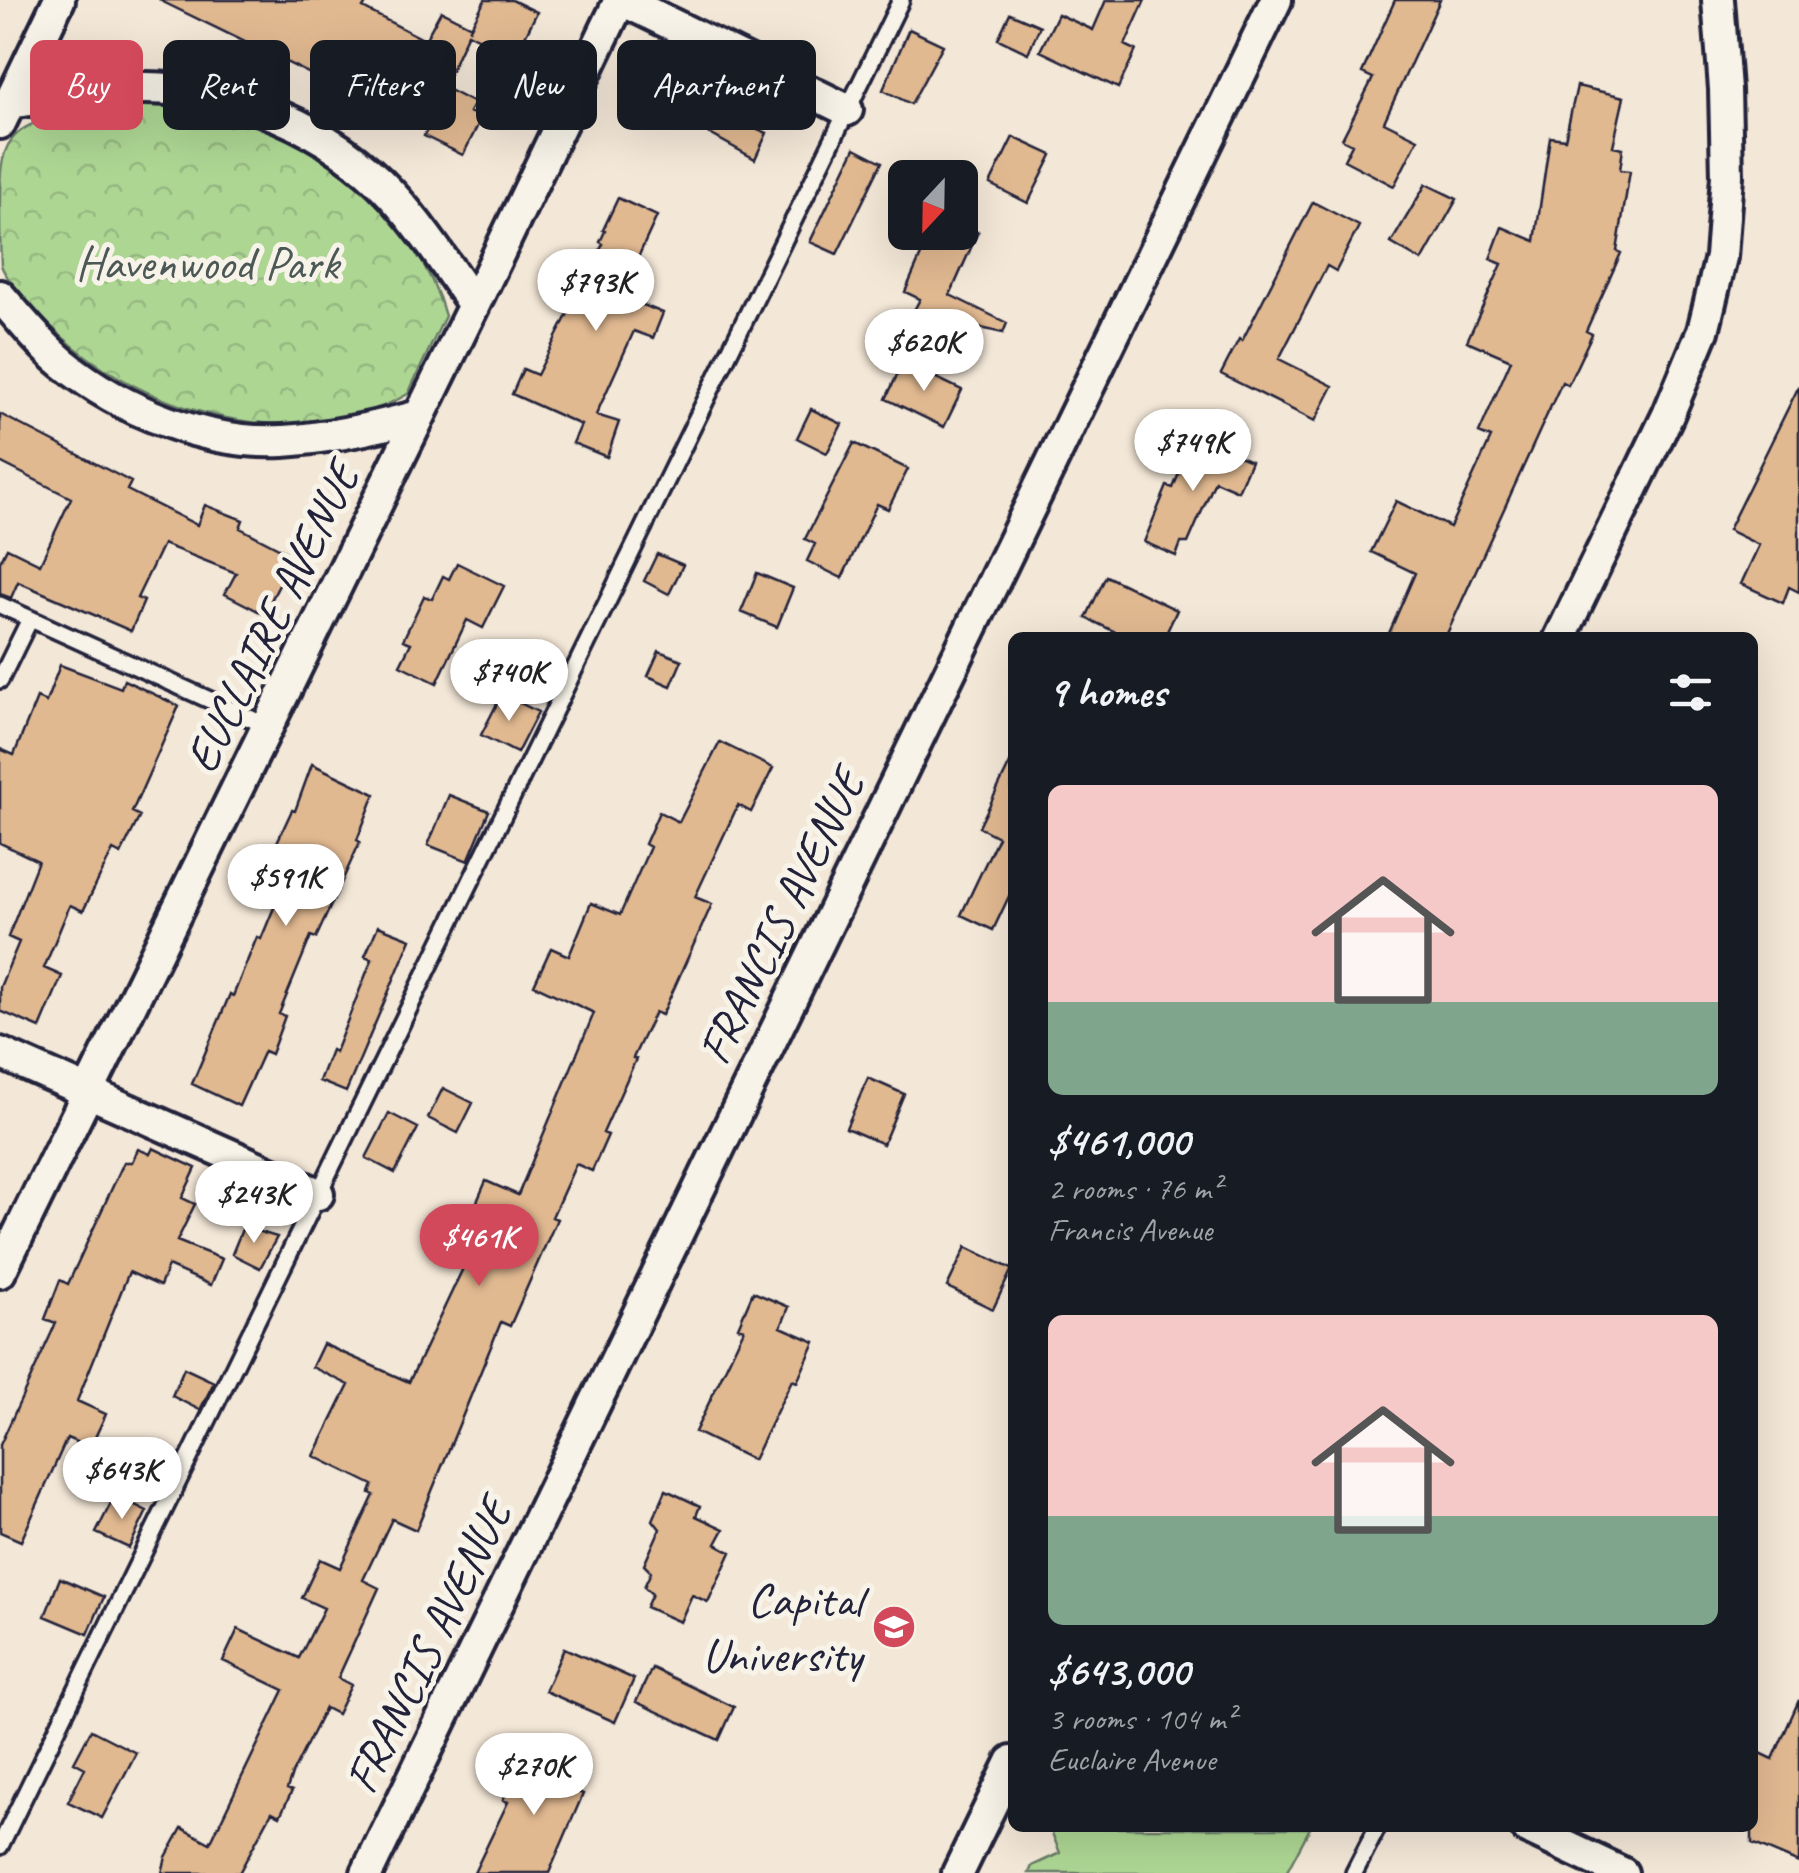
<!DOCTYPE html>
<meta charset="utf-8">
<style>
body{margin:0;font-family:Caveat,sans-serif;background:#20242c;color:#f1f3f6;height:100vh;display:flex;flex-direction:column;font-size:38px;white-space:nowrap}
*{box-sizing:border-box;margin:0}
p{font-size:32px;color:#9ea1a6}
.icon{flex:none;width:55px;height:55px;fill:none;stroke:currentColor;stroke-width:2;stroke-linecap:round;stroke-linejoin:round}
.map{position:relative;flex:1;overflow:hidden}
.drawer{position:absolute;left:1008px;top:632px;width:750px;height:1200px;display:flex;flex-direction:column;background:#171b24;border-radius:15px;box-shadow:0 10px 40px #0002}
.drawer>*{flex:none}
.guide{position:absolute;left:30px;top:40px;width:828px;height:90px;display:flex;gap:20px}
.needle{width:65px;rotate:202deg}
.fabs{position:absolute;left:888px;top:160px;display:grid;gap:20px}
.fabs a{display:grid;place-items:center;width:90px;height:90px;border-radius:15px;background:#171b24;box-shadow:0 10px 40px #0002;font-size:50px}
.price{position:absolute;translate:-50% -85px;padding:0 22px;border-radius:35px;background:#fff;color:#222;font-size:32px;line-height:65px;filter:drop-shadow(0 2px 5px #0008)}
.price::after{content:'';position:absolute;left:50%;top:60px;width:30px;height:22px;margin-left:-15px;background:inherit;clip-path:polygon(0 0,100% 0,50% 100%)}
.price.active{background:#d1495b;color:#fff}
ul{padding:0;list-style:none}
li{display:grid;align-content:center;gap:20px;height:530px;padding:0 40px}
li span{display:grid;place-items:center;height:310px;border-radius:15px;color:#555}
li>.icon{margin-inline-start:auto}
span .icon{width:180px;height:180px;fill:#fffc;stroke-width:1}
li b{font-size:42px}
h2{display:flex;justify-content:space-between;align-items:center;height:120px;padding:0 40px;font-size:42px}
.pill{padding:0 35px;border-radius:15px;background:#171b24;box-shadow:0 10px 40px #0002;font-size:35px;line-height:90px}
.pill.active{background:#d1495b;color:#fff}
.map>svg:first-child{display:block}
.park{fill:url(#park-crowns);stroke:#687c67;stroke-width:2.5}
.garden{fill:#add693;stroke:#687c67;stroke-width:2.5}
.building{fill:#e1b991;stroke:#22223b;stroke-width:2.5}
.lines{fill:none;stroke-linecap:round;stroke-linejoin:round}
.lane-casing{stroke:#22223b;stroke-width:22}
.street-casing{stroke:#22223b;stroke-width:38}
.lane{stroke:#f7f3e8;stroke-width:15}
.street{stroke:#f7f3e8;stroke-width:30}
.labels{text-anchor:middle;stroke-width:10;stroke-linejoin:round;paint-order:stroke}
.park-label{font-size:48px;fill:#4c5855;stroke:#f7f3e8}
.street-label{font-size:48px;fill:#22223b;stroke:#f7f3e8}
.poi-label{font-size:48px;fill:#22223b;stroke:#f7f3e8;text-anchor:end}
</style>
<div class="map">
<svg width="1799" height="1873" viewBox="0 0 1799 1873">
<defs>
<pattern id="park-crowns" width="20" height="18" patternUnits="userSpaceOnUse" patternTransform="scale(2.5)"><rect width="20" height="18" fill="#add693"/><path d="M2 6a3 3 0 1 1 6 0M12 15a3 3 0 1 1 6 0" fill="none" stroke="#95b780"/></pattern>
</defs>
<rect width="100%" height="100%" fill="#f3e7d7"/>
<filter id="ink" filterUnits="userSpaceOnUse"><feTurbulence type="fractalNoise" baseFrequency=".01" numOctaves="2"/><feDisplacementMap in="SourceGraphic" scale="20" xChannelSelector="R" yChannelSelector="G"/><feConvolveMatrix kernelMatrix="1 2 1 2 8 2 1 2 1" color-interpolation-filters="sRGB"/></filter>
<g filter="url(#ink)">
<!-- park -->
<path class="park" d="M144 105C172 107 200 110 227 117 322 141 419 220 445 316L408 394C288 462 118 407 34 308 23 295 7 281 1 265 0 250 0 214 0 197 0 176 0 147 18 133 46 110 108 108 144 105Z"/>
<!-- garden -->
<path class="garden" d="M1050 1828H1310L1286 1873H1029L1032 1866 1060 1853Z"/>
<!-- building -->
<path class="building" d="M159 0H368L363 8 425 40 441 11 471 26 469 30 485 0H512L537 12 515 57 468 33 445 83 397 60 374 105Z
M1106 0H1145L1125 45 1136 50 1118 88 1040 51 1058 14 1093 30Z
M1395 0H1440L1384 122 1418 139 1394 186 1344 160 1352 144 1342 139 1373 78 1362 73Z
M1010 13 1040 26 1028 53 998 39Z
M909 29 943 45 911 104 883 90Z
M1577 86 1624 97 1613 146 1623 148 1620 170 1630 171 1617 251 1621 253 1586 331 1592 334 1568 385 1562 382 1445 638H1387L1415 573 1371 552 1396 501 1450 527 1491 438 1479 433 1511 360 1467 341 1502 264 1490 259 1502 227 1535 241 1550 137 1565 139Z
M447 89 474 103 469 112 482 117 463 155 424 136Z
M726 100 754 114 749 125 767 133 755 159 710 134Z
M1013 137 1052 155 1028 203 990 184Z
M855 148 882 162 837 254 810 242Z
M1426 184 1457 199 1422 261 1391 243Z
M618 198 657 216 623 290 625 292 623 297 663 313 653 338 634 331 596 415 619 422 607 457 573 443 581 425 512 394 523 369 537 375 603 244 600 242 605 231 603 230Z
M1313 202 1359 226 1336 271 1327 266 1279 359 1333 386 1315 421 1221 374 1239 339 1242 341Z
M931 232H978L950 295 1007 323 1003 333 950 321 936 350 902 333 920 299 905 292Z
M903 362 962 390 944 427 886 399Z
M1799 386V592L1789 587 1783 603 1741 584 1759 545 1728 530Z
M811 409 842 424 827 453 797 438Z
M0 414 131 482 127 490 197 525 205 505 243 520 240 528 294 556 264 614 225 594 236 573 163 544 137 598 144 601 131 631 18 582 11 598 0 594V562L7 548 40 564 71 498 0 462Z
M1194 437 1251 461 1238 491 1215 481 1188 543H1181L1176 556 1144 542 1167 486 1173 488Z
M854 443 908 469 888 509 877 504 842 578 807 561 815 544 805 539Z
M657 554 683 565 669 594 644 581Z
M457 563 504 586 483 628 467 620 437 683 400 665 411 643 403 640 424 596 432 599 443 576 449 579Z
M757 573 793 588 777 627 741 612Z
M1106 576 1177 610 1164 638H1128L1086 618Z
M659 651 682 660 671 686 648 676Z
M60 665 121 688 124 680 179 706 132 812 140 816 121 854 113 850 83 911 70 905 44 968 62 976 40 1028 0 1011V987L19 942 8 937 38 861 0 843V749L14 755 37 698 46 702Z
M502 694 538 712 517 753 481 735Z
M720 742 773 768 751 812 738 805 695 897 712 904 662 1015 655 1012 633 1058 636 1059 603 1133 608 1135 592 1171 576 1164 552 1217 557 1219 510 1326 501 1322 416 1530 392 1519 363 1580 379 1588 338 1678 351 1685 337 1714 325 1708 292 1774 287 1789 292 1791 280 1816 272 1812 239 1873H162L166 1857 182 1828 210 1843 284 1690 223 1661 238 1629 299 1658 324 1608 302 1598 320 1559 340 1568 374 1495 370 1493 373 1485 314 1456 349 1385 312 1367 323 1344 409 1382 483 1226 469 1220 486 1181 518 1195 594 1013 534 985 551 948 569 956 591 903 620 915 650 847 645 844 659 812 679 822Z
M1012 759V890L993 930 961 915 998 837 979 827Z
M312 764 375 794 357 840 360 842 316 938 311 936 279 1014 285 1016 271 1054 264 1051 239 1106 192 1084 230 994 233 996 257 937 261 939 292 864 284 860V851H273L292 810 295 811Z
M449 795 489 811 468 861 428 845Z
M378 926 411 939 346 1092 319 1081 331 1050 335 1052 372 959 365 956Z
M868 1078 904 1094 883 1144 846 1128Z
M443 1088 473 1103 458 1133 428 1118Z
M389 1113 418 1128 395 1173 366 1158Z
M153 1148 196 1168 182 1198 195 1204 177 1241 222 1259 211 1285 168 1266 160 1286 129 1272 77 1401 106 1414 90 1448 67 1438 21 1541 0 1532V1445L56 1323 45 1319 60 1280 68 1284 124 1162H132L138 1149 150 1154Z
M243 1227 277 1237 260 1268 232 1254Z
M966 1247 1012 1269 993 1309 947 1287Z
M753 1292 789 1307 781 1327 815 1342 797 1382 792 1380 753 1460 695 1432 744 1329 738 1327Z
M184 1368 214 1382 200 1410 172 1396Z
M666 1490 700 1506 696 1516 724 1529 716 1544 731 1552 708 1602 692 1595 680 1622 646 1607 652 1594 644 1587 651 1572 644 1565 660 1529 653 1520Z
M115 1495 147 1511 129 1548 96 1533Z
M60 1578 104 1597 88 1634 45 1616Z
M564 1648 634 1679 615 1722 545 1691Z
M652 1668 734 1707 719 1740 636 1702Z
M1799 1700V1863L1752 1843V1749L1773 1759Z
M91 1730 136 1753 102 1818 68 1802 85 1768 74 1762Z
M543 1749 586 1768 576 1791 583 1794 549 1873H474L508 1802 503 1800 518 1766 533 1772Z"/>
<g class="lines">
<!-- lane casing -->
<g class="lane-casing">
<path id="lane" d="M0 605 267 726
M0 680 30 619
M0 1846 901 0
M1354 1873 1377 1828"/>
</g>
<!-- street casing -->
<g class="street-casing">
<path id="street" d="M622 0 847 110
M9 103C54 97 100 87 146 88 237 89 330 128 392 195 423 229 448 268 474 305
M0 123 59 0
M0 296C20 319 39 343 63 363 121 411 208 445 283 441 330 438 374 428 419 416
M1560 638 1668 415 1703 331 1721 257 1727 176 1725 89 1718 0
M0 1053 318 1194
M0 1272 474 305 620 0
M1527 1828 1622 1873
M367 1873 1276 0
M958 1873 1012 1762"/>
</g>
<!-- lane -->
<use href="#lane" class="lane"/>
<!-- street -->
<use href="#street" class="street"/>
</g>
</g>
<!-- icons -->
<defs>
<g id="university-disc" transform="scale(2.25)"><circle r="9.5" fill="#d1495b" stroke="#f7f3e8"/><path d="M0-5L7-2L0 1L-7-2ZM-4 1L0 2.5L4 1V4Q0 6-4 4Z" fill="#fff"/></g>
</defs>
<g fill-rule="evenodd">
<use href="#university-disc" x="894" y="1627"/>
</g>
<g class="labels">
<!-- park labels -->
<g class="park-label">
<text x="207" y="279">Havenwood Park</text>
</g>
<!-- street labels -->
<g class="street-label">
<text transform="translate(271 617) rotate(-64)" y="17">EUCLAIRE AVENUE</text>
<text transform="translate(780 916) rotate(-64)" y="17">FRANCIS AVENUE</text>
<text transform="translate(427 1645) rotate(-64)" y="17">FRANCIS AVENUE</text>
</g>
<!-- poi labels -->
<g class="poi-label">
<text x="862" y="1616">Capital<tspan x="862" dy="55">University</tspan></text>
</g>
</g>
</svg>
<div class="fabs">
<a><svg class="needle" viewBox="-14 -14 28 28"><path d="M0-13l5 13h-10z" fill="#e53935"/><path d="M0 13l5-13h-10z" fill="#9ea1a6"/></svg></a>
</div>
<b class="price" style="left:596px;top:334px">$793K</b>
<b class="price" style="left:924px;top:394px">$620K</b>
<b class="price" style="left:1193px;top:494px">$749K</b>
<b class="price" style="left:509px;top:724px">$740K</b>
<b class="price" style="left:286px;top:929px">$591K</b>
<b class="price" style="left:254px;top:1246px">$243K</b>
<b class="price active" style="left:479px;top:1289px">$461K</b>
<b class="price" style="left:122px;top:1522px">$643K</b>
<b class="price" style="left:534px;top:1818px">$270K</b>
<div class="guide">
<a class="pill active">Buy</a>
<a class="pill">Rent</a>
<a class="pill">Filters</a>
<a class="pill">New</a>
<a class="pill">Apartment</a>
</div>
<section class="drawer">
<h2>9 homes<svg class="icon" aria-label="filters" viewBox="0 0 24 24"><path d="M4 7h16M4 17h16"/><circle cx="9" cy="7" r="2"/><circle cx="15" cy="17" r="2"/></svg></h2>
<ul>
<li><span style="background:linear-gradient(#f6c9c9 70%,#7fa58c 0)"><svg class="icon" aria-label="home" viewBox="0 0 24 24"><path d="M3 11l9-7 9 7M6 9v11h12V9"/></svg></span><div><b>$461,000</b><p>2 rooms · 76 m²</p><p>Francis Avenue</p></div></li>
<li><span style="background:linear-gradient(#f6c9c9 65%,#7fa58c 0)"><svg class="icon" aria-label="home" viewBox="0 0 24 24"><path d="M3 11l9-7 9 7M6 9v11h12V9"/></svg></span><div><b>$643,000</b><p>3 rooms · 104 m²</p><p>Euclaire Avenue</p></div></li>
</ul>
</section>
</div>
